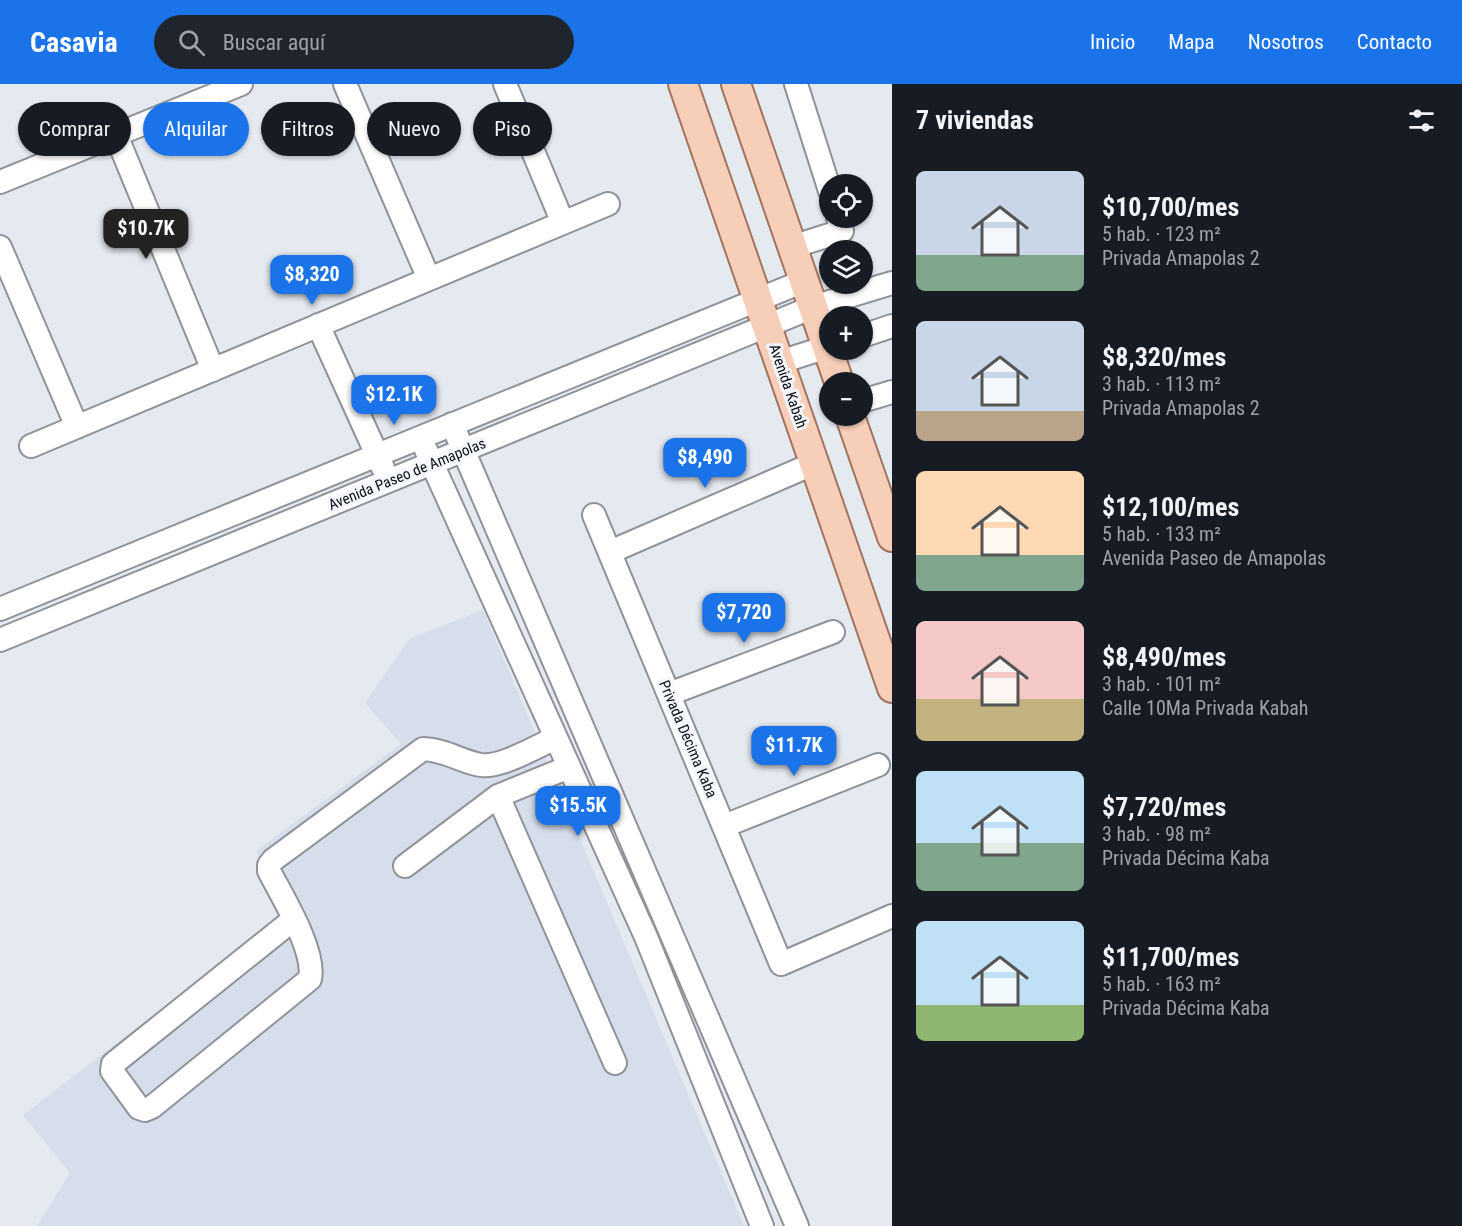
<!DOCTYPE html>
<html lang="es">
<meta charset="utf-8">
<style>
body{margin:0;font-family:"Roboto Condensed",sans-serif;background:#20242c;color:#f1f3f6;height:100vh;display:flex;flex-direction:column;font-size:22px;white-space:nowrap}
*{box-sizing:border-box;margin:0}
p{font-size:20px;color:#9ea1a6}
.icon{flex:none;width:33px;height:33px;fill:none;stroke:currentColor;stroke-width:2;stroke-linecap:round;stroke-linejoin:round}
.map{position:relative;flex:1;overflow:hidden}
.details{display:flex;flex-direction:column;background:#171b24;width:570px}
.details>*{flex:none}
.guide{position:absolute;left:18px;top:18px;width:570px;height:54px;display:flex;gap:12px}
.fabs{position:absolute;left:819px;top:90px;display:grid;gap:12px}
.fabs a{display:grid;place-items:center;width:54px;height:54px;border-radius:50%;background:#171b24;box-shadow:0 2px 4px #0004;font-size:30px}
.price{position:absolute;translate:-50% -51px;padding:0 14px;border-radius:12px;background:#1a73e8;color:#fff;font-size:20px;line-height:39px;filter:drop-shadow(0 2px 3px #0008)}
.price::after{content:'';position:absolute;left:50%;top:36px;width:18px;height:14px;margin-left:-9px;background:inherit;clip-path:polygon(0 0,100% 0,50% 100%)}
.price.on{background:#222;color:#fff}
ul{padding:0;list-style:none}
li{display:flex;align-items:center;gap:18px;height:150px;padding:0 24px}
li span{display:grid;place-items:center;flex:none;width:168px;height:120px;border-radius:9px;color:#555}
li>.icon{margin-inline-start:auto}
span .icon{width:72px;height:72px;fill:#fffc;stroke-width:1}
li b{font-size:26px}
h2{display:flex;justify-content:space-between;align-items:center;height:72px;padding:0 24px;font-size:26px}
.tag{padding:0 21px;border-radius:27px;background:#171b24;box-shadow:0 2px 4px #0004;font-size:21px;line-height:54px}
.tag.on{background:#1a73e8;color:#fff}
header{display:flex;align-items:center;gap:36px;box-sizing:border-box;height:84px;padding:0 30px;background:#1a73e8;color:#fff}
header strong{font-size:28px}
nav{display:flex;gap:33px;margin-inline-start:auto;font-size:21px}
.search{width:420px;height:54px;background:#20242c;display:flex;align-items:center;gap:15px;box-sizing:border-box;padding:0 21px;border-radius:33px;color:#9ea1a6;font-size:22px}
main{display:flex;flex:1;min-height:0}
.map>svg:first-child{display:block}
.built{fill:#d6deeb}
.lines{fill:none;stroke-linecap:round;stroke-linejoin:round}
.minor-casing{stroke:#8f9399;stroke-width:26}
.major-casing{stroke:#a2755e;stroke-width:32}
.minor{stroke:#fff;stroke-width:22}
.major{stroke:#f7ceb8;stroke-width:28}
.labels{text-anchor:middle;stroke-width:6;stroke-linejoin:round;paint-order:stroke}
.street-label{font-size:15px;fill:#0d0e10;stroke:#f3f6fd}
</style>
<header>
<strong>Casavia</strong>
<div class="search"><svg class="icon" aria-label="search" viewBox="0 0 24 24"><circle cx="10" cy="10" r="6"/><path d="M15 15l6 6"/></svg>Buscar aquí</div>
<nav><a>Inicio</a><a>Mapa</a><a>Nosotros</a><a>Contacto</a></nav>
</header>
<main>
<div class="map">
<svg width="892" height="1142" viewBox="0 0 892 1142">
<rect width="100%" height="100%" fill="#e5e9f0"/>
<!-- built -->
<path class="built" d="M483 526 744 1142H37L70 1089 23 1031 285 830 256 767 401 660 365 619 409 555Z"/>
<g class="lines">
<!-- minor casing -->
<g class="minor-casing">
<path id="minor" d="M345 0 429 195
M505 0 563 139
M796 0 830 107
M116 51 213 286
M0 98 241 0
M0 163 77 343
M792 163 842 147 838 134
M318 241 383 384
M862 252 892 242
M780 278 830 262
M862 317 892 308
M452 340 797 1142
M31 362 608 120
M426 366 646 853 762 1142
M594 431 781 880 892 832
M610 468 815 379
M0 525 804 197
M0 556 813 223 892 199
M669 610 833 548
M498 712 615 979
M724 742 878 681
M405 782 498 712 569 683
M294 835 113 980 112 987 139 1024 145 1026 152 1023 310 895C316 867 282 812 269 787V781L273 776 423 665C447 666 461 678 481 681 501 684 537 662 556 654"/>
</g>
<!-- major casing -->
<g class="major-casing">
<path id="major" d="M683 0 892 604
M736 0 839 298
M850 332 892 453"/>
</g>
<!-- minor -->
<use href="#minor" class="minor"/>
<!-- major -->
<use href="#major" class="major"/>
</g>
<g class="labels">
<!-- street labels -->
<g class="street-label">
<text transform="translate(788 302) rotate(71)" y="5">Avenida Kabah</text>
<text transform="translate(407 390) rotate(-22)" y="5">Avenida Paseo de Amapolas</text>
<text transform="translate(688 655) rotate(67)" y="5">Privada Décima Kaba</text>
</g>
</g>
</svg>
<div class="fabs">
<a><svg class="icon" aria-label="locate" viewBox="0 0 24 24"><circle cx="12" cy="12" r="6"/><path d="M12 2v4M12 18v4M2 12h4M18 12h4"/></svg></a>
<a><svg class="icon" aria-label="layers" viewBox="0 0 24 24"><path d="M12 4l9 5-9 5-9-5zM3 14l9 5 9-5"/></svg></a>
<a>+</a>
<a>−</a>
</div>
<b class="price on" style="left:146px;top:176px">$10.7K</b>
<b class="price" style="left:312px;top:222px">$8,320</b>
<b class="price" style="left:394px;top:342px">$12.1K</b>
<b class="price" style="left:705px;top:405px">$8,490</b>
<b class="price" style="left:744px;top:560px">$7,720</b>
<b class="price" style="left:794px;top:693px">$11.7K</b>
<b class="price" style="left:578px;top:753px">$15.5K</b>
<div class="guide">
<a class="tag">Comprar</a>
<a class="tag on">Alquilar</a>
<a class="tag">Filtros</a>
<a class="tag">Nuevo</a>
<a class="tag">Piso</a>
</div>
</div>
<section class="details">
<h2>7 viviendas<svg class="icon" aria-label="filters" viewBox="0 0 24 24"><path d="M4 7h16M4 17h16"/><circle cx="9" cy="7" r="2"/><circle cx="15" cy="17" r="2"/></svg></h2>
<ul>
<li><span style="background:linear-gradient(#c9d6e8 70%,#7fa58c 0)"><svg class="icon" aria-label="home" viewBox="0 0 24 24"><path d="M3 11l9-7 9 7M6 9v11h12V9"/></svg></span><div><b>$10,700/mes</b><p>5 hab. · 123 m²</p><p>Privada Amapolas 2</p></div></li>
<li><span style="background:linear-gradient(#c9d6e8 75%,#b9a48a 0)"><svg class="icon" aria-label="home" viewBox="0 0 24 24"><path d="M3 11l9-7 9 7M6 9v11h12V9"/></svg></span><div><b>$8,320/mes</b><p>3 hab. · 113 m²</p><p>Privada Amapolas 2</p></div></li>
<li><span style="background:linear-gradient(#ffd9b3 70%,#7fa58c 0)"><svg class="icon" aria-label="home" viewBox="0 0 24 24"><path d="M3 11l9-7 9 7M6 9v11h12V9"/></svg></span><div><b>$12,100/mes</b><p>5 hab. · 133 m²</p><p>Avenida Paseo de Amapolas</p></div></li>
<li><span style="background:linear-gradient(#f6c9c9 65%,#c2b280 0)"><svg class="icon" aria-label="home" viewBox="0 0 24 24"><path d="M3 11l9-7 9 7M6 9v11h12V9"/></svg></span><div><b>$8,490/mes</b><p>3 hab. · 101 m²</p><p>Calle 10Ma Privada Kabah</p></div></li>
<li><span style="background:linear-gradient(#bfe0f5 60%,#7fa58c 0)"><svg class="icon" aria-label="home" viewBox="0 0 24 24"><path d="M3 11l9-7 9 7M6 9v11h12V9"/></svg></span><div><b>$7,720/mes</b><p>3 hab. · 98 m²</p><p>Privada Décima Kaba</p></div></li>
<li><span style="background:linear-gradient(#bfe0f5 70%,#8fb573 0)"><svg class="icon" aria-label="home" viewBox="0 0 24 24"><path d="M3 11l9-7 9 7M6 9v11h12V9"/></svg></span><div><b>$11,700/mes</b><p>5 hab. · 163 m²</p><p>Privada Décima Kaba</p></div></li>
</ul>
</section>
</main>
